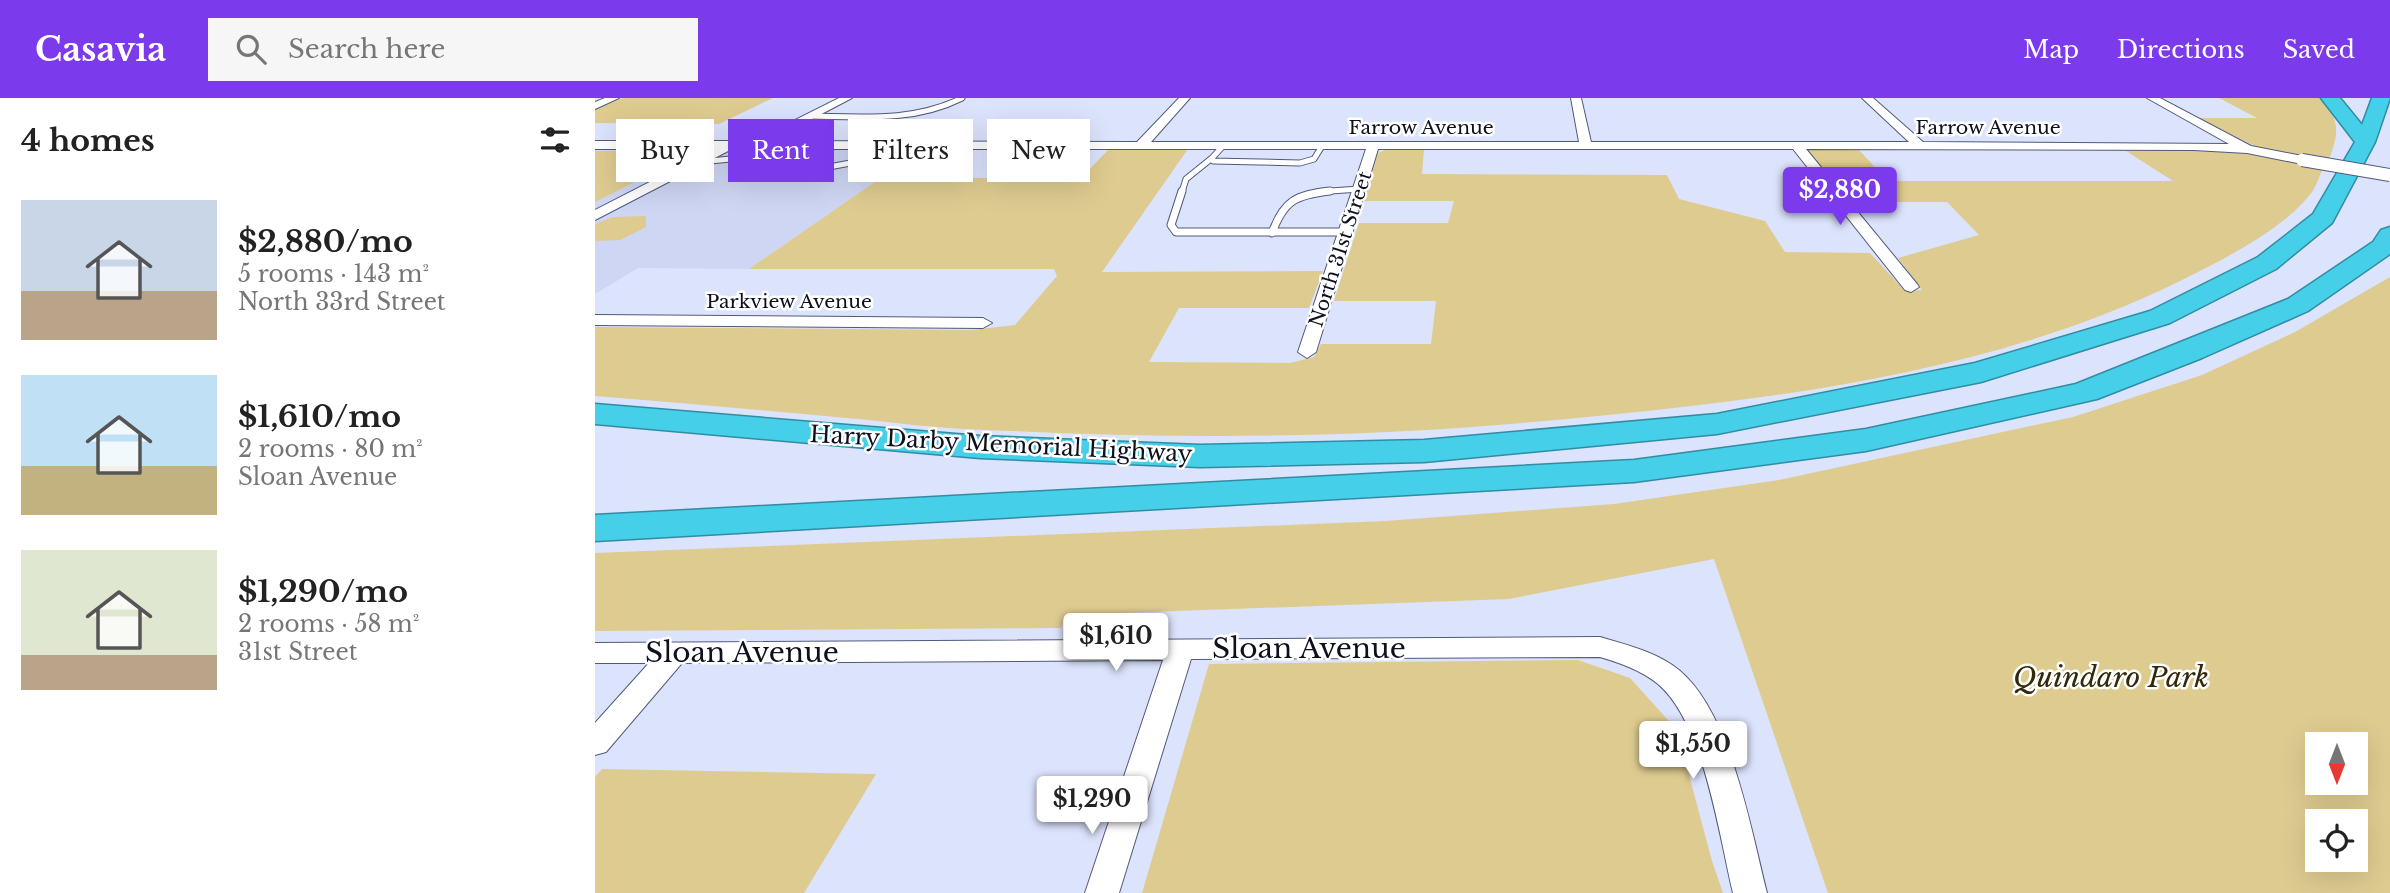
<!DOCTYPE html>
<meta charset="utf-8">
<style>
body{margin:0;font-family:"Libre Baskerville",serif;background:#f6f6f6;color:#222;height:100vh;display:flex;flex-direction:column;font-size:26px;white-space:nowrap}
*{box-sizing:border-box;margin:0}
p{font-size:23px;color:#767676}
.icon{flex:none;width:38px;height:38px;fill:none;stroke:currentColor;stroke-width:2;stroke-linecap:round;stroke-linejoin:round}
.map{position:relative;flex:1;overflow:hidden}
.side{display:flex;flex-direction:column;background:#fff;width:595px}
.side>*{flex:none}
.top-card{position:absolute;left:21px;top:21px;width:665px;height:63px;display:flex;gap:14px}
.needle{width:46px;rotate:180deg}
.controls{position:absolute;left:1710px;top:634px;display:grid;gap:14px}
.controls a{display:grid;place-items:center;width:63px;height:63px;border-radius:0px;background:#fff;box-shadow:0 7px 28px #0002;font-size:35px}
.price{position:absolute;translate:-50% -60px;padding:0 16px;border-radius:7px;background:#fff;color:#222;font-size:23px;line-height:46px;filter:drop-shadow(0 2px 4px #0008)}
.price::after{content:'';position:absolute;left:50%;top:42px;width:21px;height:16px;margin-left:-10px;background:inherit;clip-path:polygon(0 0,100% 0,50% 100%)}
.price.on{background:#7c3aed;color:#fff}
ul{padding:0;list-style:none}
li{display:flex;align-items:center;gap:21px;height:175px;padding:0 21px}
li span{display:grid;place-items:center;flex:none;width:196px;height:140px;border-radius:0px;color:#555}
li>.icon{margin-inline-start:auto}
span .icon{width:84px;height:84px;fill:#fffc;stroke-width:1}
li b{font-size:30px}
h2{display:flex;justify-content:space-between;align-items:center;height:84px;padding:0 21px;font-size:30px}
.pill{padding:0 24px;border-radius:0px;background:#fff;box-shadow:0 7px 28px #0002;font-size:24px;line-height:63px}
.pill.on{background:#7c3aed;color:#fff}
header{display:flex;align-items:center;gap:42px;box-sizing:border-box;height:98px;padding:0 35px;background:#7c3aed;color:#fff}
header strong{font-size:33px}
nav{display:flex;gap:38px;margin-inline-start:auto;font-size:24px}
.search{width:490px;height:63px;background:#f6f6f6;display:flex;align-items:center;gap:18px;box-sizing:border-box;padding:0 24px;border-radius:0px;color:#767676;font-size:26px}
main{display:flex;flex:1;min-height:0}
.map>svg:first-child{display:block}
.built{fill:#ced6f3}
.green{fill:#decb90;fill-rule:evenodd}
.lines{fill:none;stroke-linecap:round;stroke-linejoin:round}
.lane-far1-casing{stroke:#515a7c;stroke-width:7}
.lane-casing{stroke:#515a7c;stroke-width:9}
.street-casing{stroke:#515a7c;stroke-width:2}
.highway-casing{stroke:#328ca1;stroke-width:3}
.lane-far1{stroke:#fff;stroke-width:5}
.lane{stroke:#fff;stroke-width:7}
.street{fill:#fff;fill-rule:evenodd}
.highway{fill:#46cfe8;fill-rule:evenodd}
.street-bridge-casing{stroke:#515a7c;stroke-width:14;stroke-linecap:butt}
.street-bridge{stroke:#fff;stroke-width:12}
.labels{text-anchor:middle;stroke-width:5;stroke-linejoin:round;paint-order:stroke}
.far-street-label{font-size:19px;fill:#0d111e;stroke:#fff}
.street-label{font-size:23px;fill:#0d111e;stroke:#fff}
.near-street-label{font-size:28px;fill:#0d111e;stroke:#fff}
.near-park-label{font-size:28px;font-style:italic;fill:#32290a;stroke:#fff}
</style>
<header>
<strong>Casavia</strong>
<div class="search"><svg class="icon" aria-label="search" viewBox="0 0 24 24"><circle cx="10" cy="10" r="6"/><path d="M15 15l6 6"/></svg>Search here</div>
<nav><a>Map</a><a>Directions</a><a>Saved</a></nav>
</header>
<main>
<section class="side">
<h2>4 homes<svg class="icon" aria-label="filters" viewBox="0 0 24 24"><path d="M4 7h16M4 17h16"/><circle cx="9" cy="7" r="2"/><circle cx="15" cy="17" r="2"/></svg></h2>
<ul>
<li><span style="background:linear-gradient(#c9d6e8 65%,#b9a48a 0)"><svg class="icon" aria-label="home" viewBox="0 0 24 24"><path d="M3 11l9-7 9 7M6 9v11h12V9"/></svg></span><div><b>$2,880/mo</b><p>5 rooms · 143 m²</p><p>North 33rd Street</p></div></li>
<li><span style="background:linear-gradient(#bfe0f5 65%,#c2b280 0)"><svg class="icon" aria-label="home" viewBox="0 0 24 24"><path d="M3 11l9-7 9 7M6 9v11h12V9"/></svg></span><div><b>$1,610/mo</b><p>2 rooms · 80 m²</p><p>Sloan Avenue</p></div></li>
<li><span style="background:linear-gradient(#dfe7d0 75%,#b9a48a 0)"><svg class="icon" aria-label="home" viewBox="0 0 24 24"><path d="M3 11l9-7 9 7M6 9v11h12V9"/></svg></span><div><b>$1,290/mo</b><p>2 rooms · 58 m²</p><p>31st Street</p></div></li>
</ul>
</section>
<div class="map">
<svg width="1795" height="795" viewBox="0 0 1795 795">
<rect width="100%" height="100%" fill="#dce3fc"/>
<!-- built -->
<path class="built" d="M0 50H329L154 171 43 170 0 196Z"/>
<!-- green -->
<path class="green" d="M28 0H178L124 26 0 25V11Z
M1624 0H1727C1745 25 1744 33 1734 62L1664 50 1603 20H1662Z
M1215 50 1263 51 1293 83H1578L1528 51H1624L1728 69C1725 77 1722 87 1717 94 1689 132 1625 163 1583 184 1422 263 1238 293 1061 312 941 325 822 335 701 337 590 340 479 336 368 331 329 329 290 323 251 320 168 312 84 305 0 298V229L376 232 420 227 462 178 459 171H154L287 79 485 81 514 51H593L507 174 728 173 714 210H584L554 264 695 265 719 259 726 246H836L841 203H739L764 125H853L859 103H767L781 56 792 51H829L827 76 1072 77 1084 101 1170 123 1190 154 1275 155 1310 193 1327 192 1303 160 1384 137 1352 104H1257L1211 53Z
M0 53H76L86 61 0 104Z
M51 118V129L25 142 0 143V126L18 119Z
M1795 179V795H1233L1119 461 914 501 471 517 466 530 0 533V455L790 423 1019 406 1184 382 1478 319 1607 277 1700 234ZM1722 646H1760V684H1722ZM1722 723H1760V761H1722Z
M983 562 1035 580 1082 632 1117 763 1128 795H547L614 566Z
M7 671 281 676 209 795H0V679Z"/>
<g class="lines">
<!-- lane-far1 casing -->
<g class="lane-far1-casing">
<path id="lane-far1" d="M216 18C268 19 319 24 367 0
M628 48 617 60 618 63 705 65 719 61 727 48
M104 64 157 59 180 48
M234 69 282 60 311 48
M587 94 591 81 617 60
M722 94 764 91"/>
</g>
<!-- lane casing -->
<g class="lane-casing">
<path id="lane" d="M587 93 576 127 581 134H750
M677 135C689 102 701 97 735 93"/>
</g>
<!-- street casing -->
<g class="street-casing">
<path id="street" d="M10 0H24L0 11V4Z
M244 0H257L175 43 542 44 584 0H595L556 44H984L976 0H986L996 44H1314L1267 0H1278L1328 44 1634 46 1552 0H1565L1656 48 1707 58 1713 62 1707 66 1652 55 1599 52 1211 51 1322 186 1324 189 1316 194 1310 192 1198 51H783L721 254 712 260 703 254 771 51H137L0 122V112L119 51H0V43H158Z
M0 217 388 220 397 225 388 230 0 227Z
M1005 539C1032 547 1062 554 1084 572 1136 615 1156 732 1172 795H1138C1124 737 1109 625 1063 586 1046 572 1025 565 1005 559L596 561 524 795H490L568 562 87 565 11 654 0 657V625L54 565H0V545Z"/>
</g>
<!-- highway casing -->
<g class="highway-casing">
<path id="highway" d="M1726 0H1745L1767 27 1777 0H1795L1780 44 1737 125 1681 171 1575 225 1386 284 1122 336 829 364 605 369 385 360 0 326V306L385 338 605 347 829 342 1122 316 1380 265 1555 213 1663 159 1718 116 1760 44Z
M1795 129V156L1713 213 1607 260 1502 301 1271 353 1039 384 0 443V417L1039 362 1271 331 1481 286 1693 201 1778 144 1786 132Z"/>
</g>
<!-- lane-far1 -->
<use href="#lane-far1" class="lane-far1"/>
<!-- lane -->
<use href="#lane" class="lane"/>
<!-- street -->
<use href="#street" class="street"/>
<!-- highway -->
<use href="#highway" class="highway"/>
<!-- street-bridge casing -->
<g class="street-bridge-casing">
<path id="street-bridge" d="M1707 62 1795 77"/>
</g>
<!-- street-bridge -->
<use href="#street-bridge" class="street-bridge"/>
</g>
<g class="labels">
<!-- far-street labels -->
<g class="far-street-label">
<text x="826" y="36">Farrow Avenue</text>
<text x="1393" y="36">Farrow Avenue</text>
<text transform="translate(745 151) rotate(-72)" y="7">North 31st Street</text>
<text x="194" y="210">Parkview Avenue</text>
</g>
<!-- street labels -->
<g class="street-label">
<text transform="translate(406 346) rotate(3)" y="8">Harry Darby Memorial Highway</text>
</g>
<!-- near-street labels -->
<g class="near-street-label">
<text x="714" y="560">Sloan Avenue</text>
<text x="147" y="564">Sloan Avenue</text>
</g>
<!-- near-park labels -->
<g class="near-park-label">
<text x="1516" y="589">Quindaro Park</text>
</g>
</g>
</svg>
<div class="controls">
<a><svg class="needle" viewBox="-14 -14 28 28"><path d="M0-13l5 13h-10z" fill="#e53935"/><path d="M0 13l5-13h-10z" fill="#767676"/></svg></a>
<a><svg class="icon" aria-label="locate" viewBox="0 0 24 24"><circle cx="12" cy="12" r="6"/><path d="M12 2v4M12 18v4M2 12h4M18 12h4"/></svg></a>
</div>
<b class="price on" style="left:1245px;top:129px">$2,880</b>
<b class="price" style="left:521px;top:575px">$1,610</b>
<b class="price" style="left:1098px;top:683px">$1,550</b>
<b class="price" style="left:497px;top:738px">$1,290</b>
<div class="top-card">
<a class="pill">Buy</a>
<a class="pill on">Rent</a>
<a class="pill">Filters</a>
<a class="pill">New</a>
</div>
</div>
</main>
